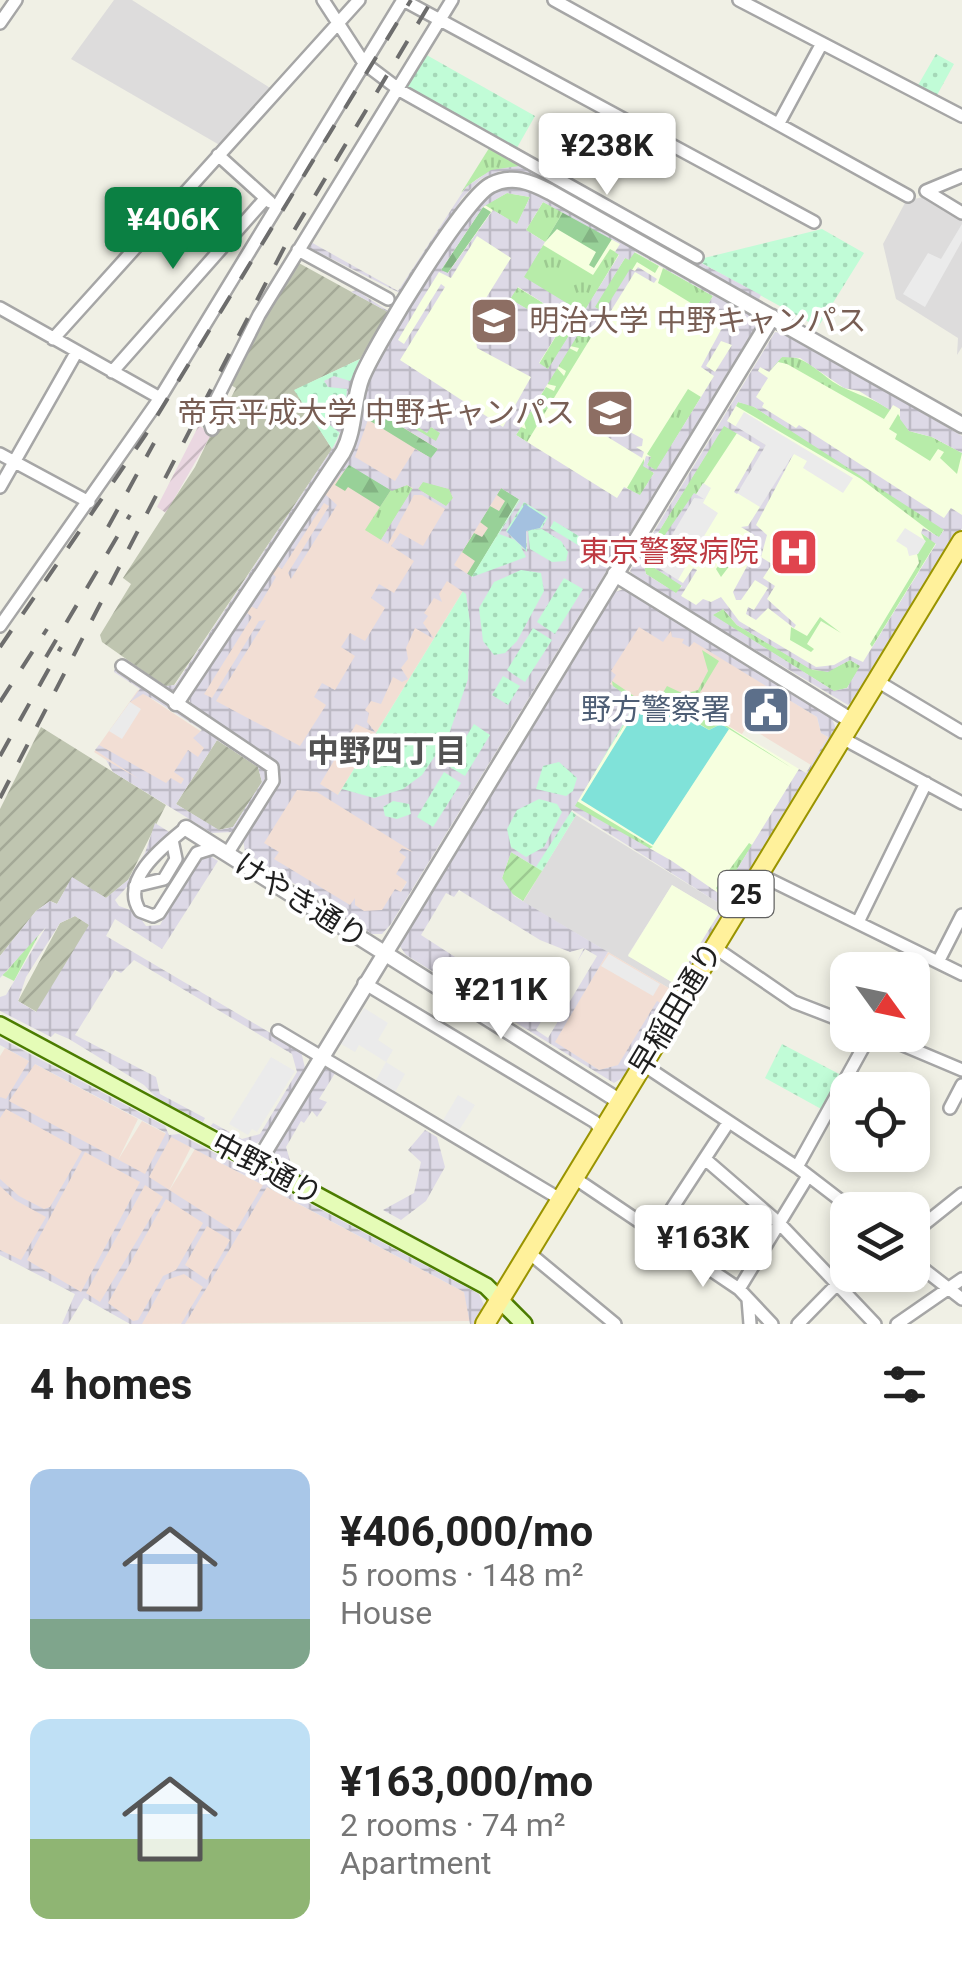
<!DOCTYPE html>
<meta charset="utf-8">
<style>
body{margin:0;font-family:Roboto,"Noto Sans JP",sans-serif;background:#f6f6f6;color:#222;height:100vh;display:flex;flex-direction:column;font-size:38px;white-space:nowrap}
*{box-sizing:border-box;margin:0}
p{font-size:32px;color:#767676}
.icon{flex:none;width:55px;height:55px;fill:none;stroke:currentColor;stroke-width:2;stroke-linecap:round;stroke-linejoin:round}
.map{position:relative;height:1324px;overflow:hidden}
.side{display:flex;flex-direction:column;background:#fff;flex:1}
.side>*{flex:none}
.needle{width:65px;rotate:123deg}
.tools{position:absolute;left:830px;top:952px;display:grid;gap:20px}
.tools a{display:grid;place-items:center;width:100px;height:100px;border-radius:20px;background:#fff;box-shadow:0 5px 15px #0003;font-size:50px}
.price{position:absolute;translate:-50% -85px;padding:0 22px;border-radius:10px;background:#fff;color:#222;font-size:32px;line-height:65px;filter:drop-shadow(0 2px 5px #0008)}
.price::after{content:'';position:absolute;left:50%;top:60px;width:30px;height:22px;margin-left:-15px;background:inherit;clip-path:polygon(0 0,100% 0,50% 100%)}
.price.on{background:#0b8043;color:#fff}
ul{padding:0;list-style:none}
li{display:flex;align-items:center;gap:30px;height:250px;padding:0 30px}
li span{display:grid;place-items:center;flex:none;width:280px;height:200px;border-radius:20px;color:#555}
li>.icon{margin-inline-start:auto}
span .icon{width:120px;height:120px;fill:#fffc;stroke-width:1}
li b{font-size:42px}
h2{display:flex;justify-content:space-between;align-items:center;height:120px;padding:0 30px;font-size:42px}
.map>svg:first-child{display:block}
.residential{fill:#dddcdc}
.commercial{fill:#f2ded4}
.industrial{fill:url(#industrial-furrows)}
.education{fill:#f6ffdf}
.construction{fill:url(#construction-furrows)}
.grass{fill:url(#grass-tufts)}
.forest{fill:url(#forest-firs)}
.park{fill:url(#park-dots)}
.garden{fill:url(#garden-furrows)}
.pitch{fill:#80e2d9}
.parking{fill:#ebebeb}
.plaza{fill:url(#plaza-grid);fill-rule:evenodd}
.water{fill:#a4c1e0}
.lines{fill:none;stroke-linecap:round;stroke-linejoin:round}
.minor-casing{stroke:#a6a6a6;stroke-width:16}
.tertiary-casing{stroke:#a6a6a6;stroke-width:19}
.secondary-casing{stroke:#4b7c00;stroke-width:20}
.primary-casing{stroke:#9a9400;stroke-width:22}
.minor{stroke:#fff;stroke-width:11}
.tertiary{stroke:#fff;stroke-width:14}
.secondary{stroke:#e5fcb7;stroke-width:15}
.primary{stroke:#fff19b;stroke-width:18}
.rail{stroke:#6d6d6d;stroke-width:4;stroke-dasharray:20 20;stroke-linecap:butt}
.labels{text-anchor:middle;stroke-width:8;stroke-linejoin:round;paint-order:stroke}
.shield{fill:#fff;stroke:#626262;stroke-width:2.5}
.shield-label{font-size:28px;font-weight:bold;fill:#1f1f1f}
.education-label{font-size:30px;fill:#785e54;stroke:#fff;text-anchor:start}
.health-label{font-size:30px;fill:#be3a42;stroke:#fff;text-anchor:end}
.service-label{font-size:30px;fill:#4e5e75;stroke:#fff;text-anchor:end}
.street-label{font-size:30px;fill:#1f1f1f;stroke:#fff}
.neighbourhood-label{font-size:32px;font-weight:bold;fill:#525252;stroke:#fff}
</style>
<div class="map">
<svg width="962" height="1324" viewBox="0 0 962 1324">
<defs>
<pattern id="industrial-furrows" width="10" height="10" patternUnits="userSpaceOnUse" patternTransform="scale(2.5)"><rect width="10" height="10" fill="#ead7e1"/><path d="M-1 1l2-2M0 10L10 0M9 11l2-2" fill="none" stroke="#c8b8c1"/></pattern>
<pattern id="construction-furrows" width="10" height="10" patternUnits="userSpaceOnUse" patternTransform="scale(2.5)"><rect width="10" height="10" fill="#bfc5b0"/><path d="M-1 1l2-2M0 10L10 0M9 11l2-2" fill="none" stroke="#a4a997"/></pattern>
<pattern id="grass-tufts" width="24" height="20" patternUnits="userSpaceOnUse" patternTransform="scale(2.5)"><rect width="24" height="20" fill="#b7eca9"/><path d="M3 7l-1-3M5 7V3M7 7l1-3M15 17l-1-3M17 17v-4M19 17l1-3" fill="none" stroke="#9dca91"/></pattern>
<pattern id="forest-firs" width="22" height="20" patternUnits="userSpaceOnUse" patternTransform="scale(2.5)"><rect width="22" height="20" fill="#98d198"/><path d="M5 1l3.5 6h-7zM16 11l3.5 6h-7z" fill="#83b383"/></pattern>
<pattern id="park-dots" width="8" height="8" patternUnits="userSpaceOnUse" patternTransform="scale(2.5)"><rect width="8" height="8" fill="#c1fcd7"/><path d="M2 2h.1M6 6h.1" fill="none" stroke="#a5d8b8" stroke-width="1.8" stroke-linecap="round"/></pattern>
<pattern id="garden-furrows" width="10" height="10" patternUnits="userSpaceOnUse" patternTransform="scale(2.5)"><rect width="10" height="10" fill="#b7eca9"/><path d="M-1 1l2-2M0 10L10 0M9 11l2-2" fill="none" stroke="#9dca91"/></pattern>
<pattern id="plaza-grid" width="8" height="8" patternUnits="userSpaceOnUse" patternTransform="scale(2.5)"><rect width="8" height="8" fill="#ddd9e6"/><path d="M0 4h8M4 0v8" fill="none" stroke="#bdbac5"/></pattern>
</defs>
<rect width="100%" height="100%" fill="#f0f0e5"/>
<!-- residential -->
<path class="residential" d="M114 0H132L275 91 223 147 71 59Z
M923 197 962 219V347L957 355 958 338 896 299 883 244 906 201Z
M576 815 717 902H726L719 913 672 885 628 955 675 984 672 990 523 902Z"/>
<!-- commercial -->
<path class="commercial" d="M364 400 522 495 338 795 427 849 383 921 368 925 252 852 291 767 192 703 191 696 350 455Z
M629 601 817 717 821 733 828 737 811 765 747 726 742 734 655 712 577 665 614 605Z
M138 690 211 738 170 801 94 752Z
M608 952 672 990 624 1064 599 1070 554 1042Z
M5 1048 138 1119 118 1160 142 1121 191 1147 169 1191 195 1149 464 1292 472 1321 138 1324 0 1250V1056Z"/>
<!-- industrial -->
<path class="industrial" d="M199 425 211 435 166 513 157 507Z"/>
<!-- education -->
<path class="education" d="M546 199 752 319 611 550 368 401 369 383 482 203Z
M786 345 962 443V519L861 684 834 691 646 574 642 559 771 349Z
M669 690 799 769 721 896 574 806 638 702 655 712Z
M672 885 719 913 675 984 628 956Z"/>
<!-- construction -->
<path class="construction" d="M297 262 388 312 360 359 295 390 332 449 174 685 166 687 102 642 100 635 131 584 123 578 195 467 215 426 212 418 216 410 223 413 236 388 229 384Z
M41 727 166 805 128 880 106 898 72 878 57 904 50 901 36 911 0 956V809Z
M217 740 258 767 262 782 233 827 218 830 176 804Z
M75 916 90 925 37 1012 18 1001 60 923Z"/>
<!-- grass -->
<path class="grass" d="M491 145 539 173C506 166 486 167 461 193Z
M507 193 530 197 517 225 485 205Z
M543 202 563 212 545 242 526 230Z
M543 245 593 275 610 249 619 254 583 314 523 277Z
M634 252 659 266 655 273 637 262 605 314 594 307 625 258Z
M663 268 713 296 704 311 658 283Z
M517 287 548 306V322L510 299Z
M567 318 577 323 548 370 539 364Z
M584 324 595 331 527 442 516 435 521 427 526 429 524 422 534 406 541 413 544 408 536 403 546 387 554 391 556 386 547 384 557 368 564 376 566 371 558 366 569 348 577 352 579 348 570 346Z
M786 356C810 358 820 375 840 386 857 395 874 398 890 410L884 419 787 364 778 362 769 372 779 358Z
M688 389 701 397 656 471 647 465 651 457 647 454Z
M381 397 412 416 410 422 427 432 431 427 441 433 436 442 376 405Z
M738 402 751 405 941 524 944 529 939 538 861 479 736 406Z
M898 414 909 431 932 437 962 453 957 474 940 458 944 452 938 449 930 461 895 439 897 434 889 429Z
M724 425 737 433 650 565 682 585 677 594 646 574 642 559Z
M644 459V466L654 473 640 496 627 488Z
M423 481 449 489 453 498 447 507 418 489Z
M407 485 413 489 381 540 365 530 391 490Z
M921 533 936 543 872 647 870 644 919 563 917 554 925 541Z
M739 537 746 544 721 577 716 569Z
M723 609 737 625 813 670 828 671 850 660 861 666 847 688 834 691 712 615Z
M820 617 841 633 821 621 807 644 814 649 811 652 790 640 791 627 807 636Z
M702 650 719 661 693 704 792 768 721 724 709 730 692 719 697 710 671 694 656 716 636 705 620 732 612 681 653 709 667 686 684 694 698 690 708 671Z
M577 801 653 847 646 850 574 806Z
M749 843 752 845 721 896 716 888Z
M43 927 14 981 2 975 7 971Z"/>
<!-- forest -->
<path class="forest" d="M483 207 491 212 447 274 441 270Z
M563 212 612 239 594 268 589 265 596 252 557 229 545 242Z
M371 408 438 449 432 459 367 419Z
M349 464 391 490 380 507 348 487 345 491 335 485Z
M501 488 519 499 472 577 467 574 475 561 462 552 474 533 482 537 488 528 480 522 490 506 499 511 505 501 497 495Z"/>
<!-- park -->
<path class="park" d="M423 53 535 116 514 153 401 88Z
M936 54 954 64 936 97 917 87Z
M822 229 864 253 818 327 696 260Z
M360 359C345 388 349 422 332 449L294 390Z
M522 495 611 550 427 849 338 795Z
M577 665 638 702 571 811 576 815 542 871 476 830Z
M782 1044 841 1075 823 1110 765 1078Z"/>
<!-- garden -->
<path class="garden" d="M511 852 542 871 523 901 508 891 502 878Z"/>
<!-- pitch -->
<path class="pitch" d="M664 704 709 730 721 724 729 729 653 845 581 800 639 706 656 717Z"/>
<!-- parking -->
<path class="parking" d="M962 224V241L925 307 903 294 928 253 941 259Z
M744 412 853 478 843 493 803 468 807 461 794 454 760 507 737 493 766 445 735 427Z
M703 483 711 488 703 503 718 513 692 556 683 552 691 558 687 564 678 560 686 566 678 580 653 565Z
M905 528 926 541 918 554 909 556 907 548 896 541Z
M130 702 141 709 122 739 109 731Z
M609 954 660 984 653 996 601 966Z
M364 1008 388 1023 378 1040 393 1050 386 1062 405 1074 394 1094 375 1082 386 1062 359 1045 355 1052 341 1044Z
M271 1057 295 1071 257 1132 252 1129 248 1135 229 1124Z
M458 1095 475 1105 458 1132 442 1122Z"/>
<!-- plaza -->
<path class="plaza" d="M519 166 761 295 758 301 521 171H500L481 179 462 198 361 362 350 390 346 424 334 451 183 682 177 690H167L118 656 166 686 175 685 336 443 340 433 326 422 333 418 343 425 347 389 328 387 324 381 334 376 350 381 388 312 351 292 356 290 388 311 400 293 308 247 309 241 398 291 466 187 491 170Z
M511 186 545 196 757 315 759 321 391 924 382 934H372L245 852 243 839 279 781V767L192 707 188 696 356 435 371 371 454 237 492 192ZM507 193 530 197 517 224 493 210 448 273 441 270 483 207ZM543 202 620 244 615 252 619 255 583 313 524 277 545 242 526 230ZM477 236 511 258 473 319 477 348 531 377 503 427 400 360 445 287 441 284 404 344 398 340 421 301 439 272 451 278ZM635 252 713 296 703 313 723 326 701 367 714 376 656 470 647 465 651 457 646 456 643 466 654 473 640 495 624 487 617 498 516 435 584 325 597 332 608 315 595 307 625 258 629 260ZM518 287 548 306V321L510 299ZM567 318 576 324 548 369 539 363ZM721 341 732 345 715 372 706 366ZM381 397 412 416 409 421 427 433 431 427 440 433 436 441 376 406ZM372 408 438 449 431 458 415 449 395 481 355 457ZM349 465 392 491 407 485 413 488 381 540 388 544 414 495H422L445 509 423 546 400 533 391 546 414 561 394 593 379 584 371 598 385 608 365 641 350 633 341 647 355 656 335 690 322 683 314 697 326 705 300 746 216 701 266 620 259 621 212 698 204 694 252 617 246 612 250 606 257 609 276 577 272 573 277 566 282 569 324 503 329 506 288 573 291 579 337 505 325 494ZM423 482 449 489 453 498 446 506 418 489ZM501 488 520 500 499 534 518 541 526 557 472 577 454 565ZM524 502 548 517 542 528 526 531 527 552 506 531ZM554 521 605 552 601 559 550 528ZM542 529 561 541 568 552 566 561 552 562 530 549 528 530ZM521 570 541 573 544 591 517 641 505 653 494 655 483 641 479 608 494 582ZM564 578 583 589 555 634 537 622ZM447 581 466 594 470 623 468 679 448 737 422 775 403 789 374 798 342 789 338 795 320 784 356 724 376 733 367 722 369 713 365 710 371 701 381 704 393 677 402 682 408 679 401 668 408 659 406 648 415 628 434 639 423 623 428 616 424 613 434 598 442 602 439 594ZM533 628 552 640 525 682 507 670ZM503 676 520 686 508 705 492 695ZM474 724 490 735 465 776 448 766ZM444 772 461 783 433 827 417 817ZM297 790 317 792 413 852 402 848 399 852 406 857 396 874 407 882 401 892 395 889 382 910 364 911 355 905V898L350 905 274 859 279 852 264 843ZM393 801 409 804 411 814 397 819 385 816 383 807Z
M638 267 657 279 654 283 635 272 609 314 604 311 630 269 635 271Z
M775 332 787 334 962 436V453L932 437 909 431 900 419V409L893 405 890 410 859 391 844 388 800 358 782 357 769 372 760 367 758 371 768 378 756 397 764 403 762 407 796 428 799 425 944 518 951 508 962 515V528L861 693 848 705 638 580 630 571ZM738 402 754 407 944 530 939 537 923 528 921 533 936 544 863 662 850 656 834 665 816 667 739 621 721 597 711 602 703 599 696 605 681 596 697 570 693 568 683 583 654 565 694 498 704 499 694 493 660 542 650 565 682 586 676 593 646 574 642 559 724 426 760 447 734 492 737 494 766 445 727 421ZM723 609 737 625 810 669 828 672 850 660 860 666 847 688 834 691 713 615Z
M617 418V425L643 439 642 446 636 447 644 452 642 458 606 436Z
M794 453 756 525 767 535 761 557 772 564 763 578 775 586 767 599 796 625 794 628 768 608 756 620 746 614 748 607 754 610 768 588 755 580 741 600H736L733 592 758 546 754 535 741 527 748 526Z
M624 589 831 716 837 731 627 1075 614 1083 406 955 399 945 612 593ZM639 627 663 642 671 631 672 637 684 639 682 643 689 647 694 642 817 717 821 733 828 737 806 773 799 769 721 895 672 861 575 806 636 702 610 684 616 675 611 671ZM559 762 577 778 573 791 566 796 536 789 543 766ZM539 799 557 804 562 812 544 847 526 857 511 847 507 829 517 810ZM572 810 717 902H726L663 1004 657 1001 618 1065 599 1070 555 1042 608 952 514 896 502 878 511 852 536 867ZM459 890 540 940 570 952 584 948 577 962 585 949 597 956 548 1038 536 1030 545 1015 421 935 446 893 454 897Z
M115 668 266 770V780L233 832 212 833 113 772 106 760 139 779 95 750 99 745 166 783 171 778 181 784 184 779 174 772 188 750 198 757 204 748 193 738 202 730 153 699 143 694 130 702 140 689 114 672ZM217 740 258 767 262 782 233 827 219 830 176 804Z
M155 823 174 835 115 900 119 906 136 912 146 926 160 925 196 859 206 853 218 861 162 949 115 919 106 936 301 1051 305 1068 263 1139 253 1146 211 1126 213 1123 242 1139 260 1134 297 1072 292 1054 134 960 121 973 115 970 75 1035 156 1077 160 1094 205 1118 203 1122 158 1099 144 1085 69 1039 55 1033 51 1037 0 1011V997L6 995 46 927 0 978V956L36 911 50 901 57 904 72 877 106 898 128 880 145 853ZM75 916 89 925 36 1012 18 1001 26 977 60 923Z
M0 1038 165 1126 169 1135 179 1134 479 1294 484 1305 475 1324H470L464 1292 267 1187 185 1324H181L203 1287 184 1274 166 1280 142 1324H130L84 1298 68 1324H62L75 1294 0 1255V1250L21 1260 46 1217 15 1200 0 1186V1179L19 1196 44 1209 50 1207 82 1151 6 1109 0 1118V1097L6 1099 29 1061 0 1045ZM35 1064 166 1133 145 1174 9 1101ZM171 1137 263 1185 235 1232 149 1177ZM85 1152 140 1182 81 1292 27 1260ZM145 1185 163 1197 100 1302 86 1293ZM166 1199 203 1223 176 1270 163 1276 138 1320 133 1321 108 1303ZM207 1226 230 1240 207 1280 185 1265Z
M327 1065 337 1070 319 1099 327 1102 317 1117 312 1111 304 1123 301 1121 286 1147 291 1164 316 1178 309 1181 276 1162 274 1151Z
M425 1130 437 1137 445 1167 426 1201 401 1220 383 1210 414 1193 421 1162 408 1150Z"/>
<!-- water -->
<path class="water" d="M525 504 546 518 540 528 526 531V550L507 532Z"/>
<g class="lines">
<!-- minor casing -->
<g class="minor-casing">
<path id="minor" d="M323 0 364 63 401 91 697 257
M403 0 814 222
M554 0 908 196
M739 0 962 116
M0 23 16 0
M779 123 821 45
M218 155 270 202
M926 191 962 213
M926 191 962 176
M298 250 388 299
M0 308 160 398
M53 339 359 0
M112 372 265 199
M212 429 208 416 259 315 452 0
M0 454 89 502
M0 487 76 353
M0 626 160 398 403 0
M122 666 272 767 273 781 227 854
M877 681 962 732
M842 738 962 803
M186 828C164 846 119 880 140 911L153 916 159 913 197 853 216 847
M758 874 962 974
M135 886 164 879 176 859 172 840
M858 922 926 783
M714 947 794 1002 848 1023
M938 962 962 915
M364 983 595 1122 601 1131
M278 1031 560 1199
M879 1035 962 1070
M642 1064 797 1167 853 1210
M950 1108 962 1085
M705 1159 779 1223 875 1324
M797 1167 870 1035
M573 1177 739 1289 772 1324
M656 1233 728 1123
M912 1234 962 1194
M528 1252 615 1324
M912 1260 962 1299
M739 1289 808 1176
M748 1299 750 1324
M798 1324 848 1273
M897 1324 962 1279"/>
</g>
<!-- tertiary casing -->
<g class="tertiary-casing">
<path id="tertiary" d="M615 574 852 721
M176 703 343 452C356 428 352 402 362 377 375 345 465 197 491 185 512 174 531 182 550 192L962 425
M186 828 619 1101
M257 1164 772 317"/>
</g>
<!-- secondary casing -->
<g class="secondary-casing">
<path id="secondary" d="M0 1025 486 1286 524 1324"/>
</g>
<!-- primary casing -->
<g class="primary-casing">
<path id="primary" d="M485 1324 962 541"/>
</g>
<!-- minor -->
<use href="#minor" class="minor"/>
<!-- tertiary -->
<use href="#tertiary" class="tertiary"/>
<!-- secondary -->
<use href="#secondary" class="secondary"/>
<!-- primary -->
<use href="#primary" class="primary"/>
<!-- rail -->
<path class="rail" d="M108 527 154 443
M0 647 146 434 411 0
M46 657 130 515
M0 702 47 629
M0 756 61 647
M0 798 286 244 432 0"/>
</g>
<!-- icons -->
<defs>
<g id="university-square" transform="scale(2.5)"><rect x="-9" y="-9" width="18" height="18" rx="4" fill="#8d6e63" stroke="#fff"/><path d="M0-5L7-2L0 1L-7-2ZM-4 1L0 2.5L4 1V4Q0 6-4 4Z" fill="#fff"/></g>
<g id="hospital-square" transform="scale(2.5)"><rect x="-9" y="-9" width="18" height="18" rx="4" fill="#e0444e" stroke="#fff"/><path d="M-5-5h3v3.5h4V-5h3V5h-3V1.5h-4V5h-3Z" fill="#fff"/></g>
<g id="civic-square" transform="scale(2.5)"><rect x="-9" y="-9" width="18" height="18" rx="4" fill="#5c6f8a" stroke="#fff"/><path d="M-.6-6.5H3V-4.5H.6V-3L4-1V1h2V6H-6V1h2V-1L-.6-3ZM-1.2 2.5V6h2.4V2.5Z" fill="#fff"/></g>
</defs>
<g fill-rule="evenodd">
<use href="#university-square" x="494" y="321"/>
<use href="#university-square" x="610" y="413"/>
<use href="#hospital-square" x="794" y="552"/>
<use href="#civic-square" x="766" y="710"/>
</g>
<g class="labels">
<!-- shield labels -->
<rect class="shield" x="718.5" y="871" width="55" height="46" rx="8"/>
<g class="shield-label">
<text x="746" y="904">25</text>
</g>
<!-- education labels -->
<g class="education-label">
<text x="529" y="331">明治大学 中野キャンパス</text>
<text x="575" y="423" text-anchor="end">帝京平成大学 中野キャンパス</text>
</g>
<!-- health labels -->
<g class="health-label">
<text x="759" y="562">東京警察病院</text>
</g>
<!-- service labels -->
<g class="service-label">
<text x="731" y="720">野方警察署</text>
</g>
<!-- street labels -->
<g class="street-label">
<text transform="translate(301 901) rotate(32)" y="10">けやき通り</text>
<text transform="translate(676 1009) rotate(-59)" y="10">早稲田通り</text>
<text transform="translate(267 1169) rotate(28)" y="10">中野通り</text>
</g>
<!-- neighbourhood labels -->
<g class="neighbourhood-label">
<text x="387" y="762">中野四丁目</text>
</g>
</g>
</svg>
<div class="tools">
<a><svg class="needle" viewBox="-14 -14 28 28"><path d="M0-13l5 13h-10z" fill="#e53935"/><path d="M0 13l5-13h-10z" fill="#767676"/></svg></a>
<a><svg class="icon" aria-label="locate" viewBox="0 0 24 24"><circle cx="12" cy="12" r="6"/><path d="M12 2v4M12 18v4M2 12h4M18 12h4"/></svg></a>
<a><svg class="icon" aria-label="layers" viewBox="0 0 24 24"><path d="M12 4l9 5-9 5-9-5zM3 14l9 5 9-5"/></svg></a>
</div>
<b class="price" style="left:607px;top:198px">¥238K</b>
<b class="price on" style="left:173px;top:272px">¥406K</b>
<b class="price" style="left:501px;top:1042px">¥211K</b>
<b class="price" style="left:703px;top:1290px">¥163K</b>
</div>
<section class="side">
<h2>4 homes<svg class="icon" aria-label="filters" viewBox="0 0 24 24"><path d="M4 7h16M4 17h16"/><circle cx="9" cy="7" r="2"/><circle cx="15" cy="17" r="2"/></svg></h2>
<ul>
<li><span style="background:linear-gradient(#a9c7e8 75%,#7fa58c 0)"><svg class="icon" aria-label="home" viewBox="0 0 24 24"><path d="M3 11l9-7 9 7M6 9v11h12V9"/></svg></span><div><b>¥406,000/mo</b><p>5 rooms · 148 m²</p><p>House</p></div></li>
<li><span style="background:linear-gradient(#bfe0f5 60%,#8fb573 0)"><svg class="icon" aria-label="home" viewBox="0 0 24 24"><path d="M3 11l9-7 9 7M6 9v11h12V9"/></svg></span><div><b>¥163,000/mo</b><p>2 rooms · 74 m²</p><p>Apartment</p></div></li>
</ul>
</section>
